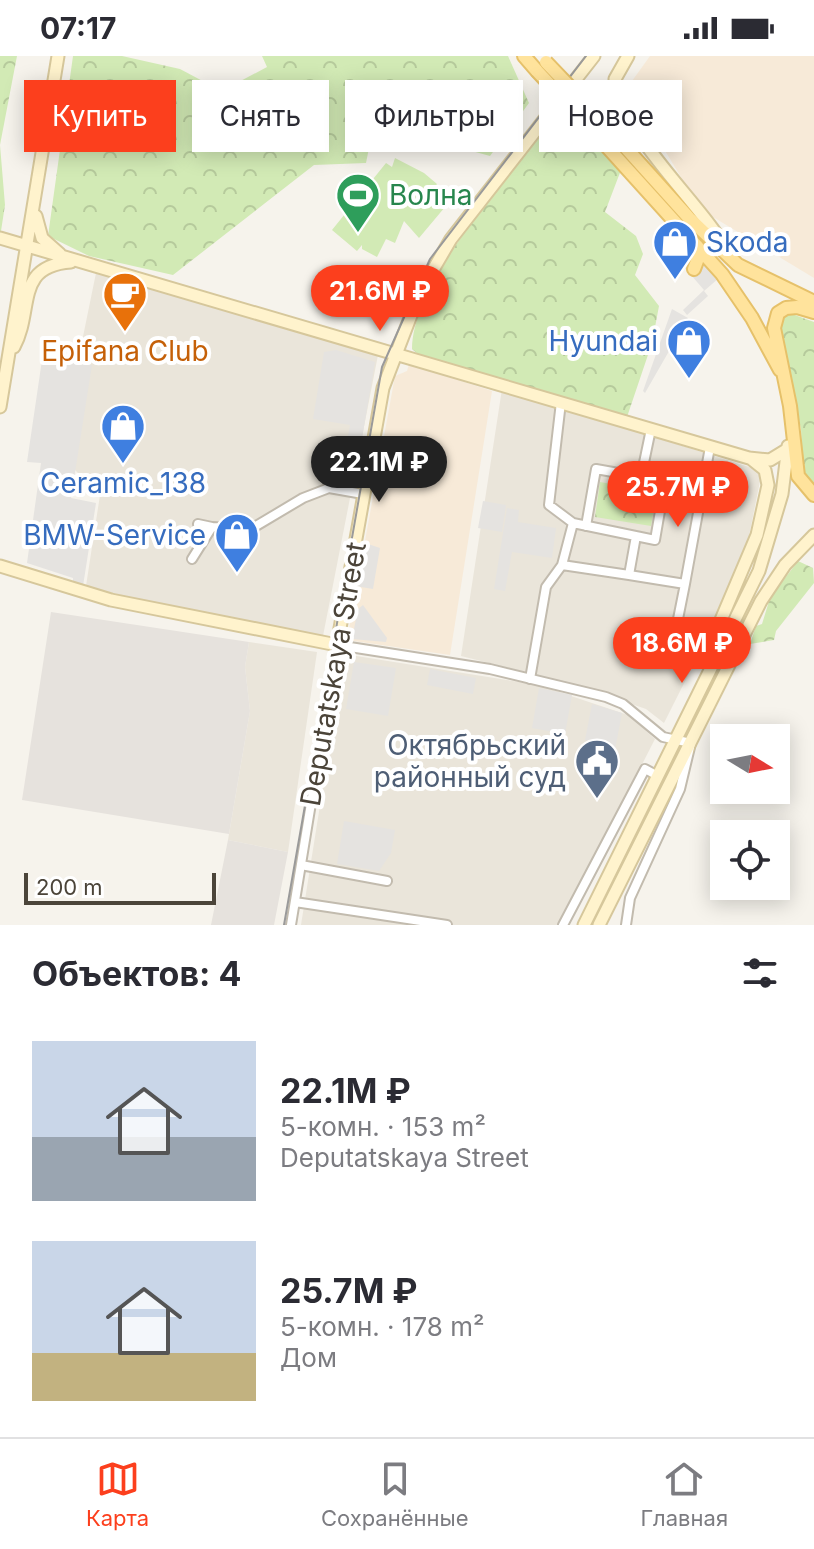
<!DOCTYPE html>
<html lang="ru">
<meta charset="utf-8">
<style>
body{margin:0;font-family:Inter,sans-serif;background:#f7f7f7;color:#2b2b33;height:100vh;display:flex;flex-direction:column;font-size:30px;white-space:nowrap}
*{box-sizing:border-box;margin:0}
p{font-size:26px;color:#7c7c81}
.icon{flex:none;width:44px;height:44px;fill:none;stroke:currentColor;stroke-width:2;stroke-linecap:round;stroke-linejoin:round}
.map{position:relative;height:869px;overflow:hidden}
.drawer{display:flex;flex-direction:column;background:#fff;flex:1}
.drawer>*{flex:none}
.top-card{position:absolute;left:24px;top:24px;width:766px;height:72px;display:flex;gap:16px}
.needle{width:52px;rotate:100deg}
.fabs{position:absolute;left:710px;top:668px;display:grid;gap:16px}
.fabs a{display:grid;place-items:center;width:80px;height:80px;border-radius:0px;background:#fff;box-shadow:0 4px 20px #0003;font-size:40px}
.scale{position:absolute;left:24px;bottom:20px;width:192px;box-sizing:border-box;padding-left:8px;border:4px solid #4b4439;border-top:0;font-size:22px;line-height:28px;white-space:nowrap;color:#4b4439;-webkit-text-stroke:6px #fff;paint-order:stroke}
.price{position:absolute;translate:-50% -68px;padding:0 18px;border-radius:28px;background:#fc3f1d;color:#fff;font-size:26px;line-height:52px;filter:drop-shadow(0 2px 4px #0008)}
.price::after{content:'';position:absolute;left:50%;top:48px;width:24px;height:18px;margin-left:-12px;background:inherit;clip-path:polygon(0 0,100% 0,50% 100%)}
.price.active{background:#222;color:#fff}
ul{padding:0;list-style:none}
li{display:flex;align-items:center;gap:24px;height:200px;padding:0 32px}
li span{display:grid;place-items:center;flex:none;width:224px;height:160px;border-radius:0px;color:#555}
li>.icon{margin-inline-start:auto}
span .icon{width:96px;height:96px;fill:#fffc;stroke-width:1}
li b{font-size:34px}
h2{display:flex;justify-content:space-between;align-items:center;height:96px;padding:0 32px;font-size:34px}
.pill{padding:0 28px;border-radius:0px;background:#fff;box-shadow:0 4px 20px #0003;font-size:28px;line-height:72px}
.pill.active{background:#fc3f1d;color:#fff}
.status{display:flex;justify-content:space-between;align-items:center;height:56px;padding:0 40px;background:#fff;direction:ltr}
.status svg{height:22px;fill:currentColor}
.tabs{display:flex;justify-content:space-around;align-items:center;height:112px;border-top:2px solid #e1e1e2;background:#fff;font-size:22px;color:#7c7c81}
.tabs a{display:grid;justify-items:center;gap:4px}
.tabs .active{color:#fc3f1d}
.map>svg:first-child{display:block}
.residential{fill:#eae5da}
.commercial{fill:#f7ead8}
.industrial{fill:#e6e2dd}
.forest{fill:url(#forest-crowns)}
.garden{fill:#d2eab5}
.parking{fill:#e5e3e0}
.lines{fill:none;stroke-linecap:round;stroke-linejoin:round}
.street-casing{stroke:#c2bbae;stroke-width:12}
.secondary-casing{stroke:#d6c79b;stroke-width:15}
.primary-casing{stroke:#e6c16a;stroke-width:16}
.street{stroke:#fff;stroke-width:8}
.secondary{stroke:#fff3cd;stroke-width:11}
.primary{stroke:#ffe39c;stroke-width:12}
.tram{stroke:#9a9a9a;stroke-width:2}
.primary-bridge-casing{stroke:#e6c16a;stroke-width:16;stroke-linecap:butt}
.primary-bridge{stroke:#ffe39c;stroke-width:12}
.labels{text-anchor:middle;stroke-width:8;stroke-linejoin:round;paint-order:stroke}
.leisure-label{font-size:28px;fill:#27864d;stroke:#fff;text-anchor:start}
.shop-label{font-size:28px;fill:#366cbe;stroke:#fff;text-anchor:end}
.food-label{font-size:28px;fill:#c56008;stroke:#fff}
.street-label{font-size:28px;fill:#4b4439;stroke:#fff}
.service-label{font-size:28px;fill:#4e5e75;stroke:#fff;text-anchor:end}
</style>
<div class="status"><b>07:17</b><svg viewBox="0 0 49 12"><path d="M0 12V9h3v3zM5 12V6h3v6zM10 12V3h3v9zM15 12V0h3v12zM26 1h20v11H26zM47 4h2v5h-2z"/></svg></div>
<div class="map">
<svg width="814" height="869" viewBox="0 0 814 869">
<defs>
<pattern id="forest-crowns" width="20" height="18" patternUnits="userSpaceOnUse" patternTransform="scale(2)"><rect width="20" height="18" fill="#d2eab5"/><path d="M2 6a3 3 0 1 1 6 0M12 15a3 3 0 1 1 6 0" fill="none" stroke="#b6ca9c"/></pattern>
</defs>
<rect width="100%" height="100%" fill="#f6f3ec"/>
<!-- residential -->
<path class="residential" d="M96 217 378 299 323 580 163 550 86 530 100 439 59 398Z
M502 333 762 415 743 510 664 667 646 653 573 628 461 600Z
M249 586 317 596 288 796 228 784 250 655 245 611Z
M344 598 538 629 628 659 655 683 560 869H301Z"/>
<!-- commercial -->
<path class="commercial" d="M650 0H814V222L713 161 687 131 627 32Z
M409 308 492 335 450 599 347 584 395 320 407 315Z"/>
<!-- industrial -->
<path class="industrial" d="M51 556 249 586 245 611 250 655 229 778 22 744Z
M228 784 288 796 274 869H211Z"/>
<!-- forest -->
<path class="forest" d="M0 0H17L0 89 5 149 1 175H0Z
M73 0H122L180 13 212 30 233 29 267 11 262 0H508L529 47 490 100 432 84 369 92 366 107 314 109 173 219 89 200 48 180Z
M579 71 621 114 605 156 636 180 643 198 635 219 659 250 652 287 627 361 420 300 412 293C413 225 504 127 546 73L570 78Z
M792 258 814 266V431L803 418 801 373 778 269 783 260Z
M600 426 657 436 651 470 595 461Z
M798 505 813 512 814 527 776 575 774 584 750 588 756 570 762 568 770 542Z"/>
<!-- garden -->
<path class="garden" d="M395 102 424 117 437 128 430 137 445 151 419 182 404 165 395 187 386 183 377 201 362 193V189L357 195 332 174 386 107 392 111Z"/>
<!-- parking -->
<path class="parking" d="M687 184 719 222 704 235 708 240 687 259 683 254 704 234 672 197Z
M672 253 688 262 645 337 643 335Z
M336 294 375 306 358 406 344 404 350 369 313 363 324 296Z
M42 304 92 309 71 442 96 447 83 530 73 527V522L27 507 41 407 27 406Z
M483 445 506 449 502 476 478 472Z
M507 452 519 454 518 466 556 472 552 502 512 496 505 535 494 533Z
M362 486 380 492 373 533 355 530Z
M363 549 387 582 386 586 352 583 358 553Z
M354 606 396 612 388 660 346 653Z
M430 613 476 622 473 638 427 629Z
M539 632 572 639 565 678 532 672Z
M592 648 622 657 614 699 593 697 594 686 585 684Z
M344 765 395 774 391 797 379 815 337 808Z"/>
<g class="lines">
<!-- street casing -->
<g class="street-casing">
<path id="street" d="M561 346 549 449 573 467 655 484 665 426 641 421 651 373
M573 467 562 509 629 519
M198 468 212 471
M586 470 596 413 641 421
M636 480 629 519 685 528 710 391
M192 503 212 471 251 473 303 442 329 432 363 438
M685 528 677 568 713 580 717 571
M530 623 546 531 562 509
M301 809 387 825
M295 846 447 869
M291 869 337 589 490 613 606 641 623 648 663 681 691 687 680 733 630 842 626 869
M563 869 645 713 658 720"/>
</g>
<!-- secondary casing -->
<g class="secondary-casing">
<path id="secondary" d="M628 0 615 23C624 83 700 145 730 199
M36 160 42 182 60 198
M0 182 749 402 770 404 788 393
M14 291C34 254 14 210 71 206
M0 351 58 0
M0 510 111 544 337 589 383 332 420 236 451 183 594 0
M720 592 718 571 757 479 768 429 765 414 750 402
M584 869 759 515 782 438 788 390
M599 869 761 545 785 509 814 479"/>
</g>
<!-- primary casing -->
<g class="primary-casing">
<path id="primary" d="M524 0 537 15
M590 52 689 162 738 209 814 246
M581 62 722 218 752 262 780 314
M694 213 700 197 697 190
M814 256 797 251 786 252 778 257 774 272 790 350 798 420 814 439"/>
</g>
<!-- street -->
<use href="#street" class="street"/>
<!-- secondary -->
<use href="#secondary" class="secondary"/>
<!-- primary -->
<use href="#primary" class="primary"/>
<!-- tram -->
<path class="tram" d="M284 869 382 311 430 203 586 0"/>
<!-- primary-bridge casing -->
<g class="primary-bridge-casing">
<path id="primary-bridge" d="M546 6 590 52
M537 15 581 62"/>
</g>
<!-- primary-bridge -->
<use href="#primary-bridge" class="primary-bridge"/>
</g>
<!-- icons -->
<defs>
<g id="stadium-pin" transform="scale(2.3)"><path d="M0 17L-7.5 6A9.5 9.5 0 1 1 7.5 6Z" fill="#2e9e5b" stroke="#fff"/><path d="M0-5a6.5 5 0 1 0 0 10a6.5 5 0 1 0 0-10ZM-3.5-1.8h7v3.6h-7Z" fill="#fff"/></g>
<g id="shop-pin" transform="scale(2.3)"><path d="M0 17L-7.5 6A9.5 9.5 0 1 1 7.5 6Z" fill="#3f7fe0" stroke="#fff"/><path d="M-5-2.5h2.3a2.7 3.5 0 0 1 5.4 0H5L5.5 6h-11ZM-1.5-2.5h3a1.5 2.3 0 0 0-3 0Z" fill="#fff"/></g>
<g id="cafe-pin" transform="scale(2.3)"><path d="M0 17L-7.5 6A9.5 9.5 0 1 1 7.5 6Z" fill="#e8710a" stroke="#fff"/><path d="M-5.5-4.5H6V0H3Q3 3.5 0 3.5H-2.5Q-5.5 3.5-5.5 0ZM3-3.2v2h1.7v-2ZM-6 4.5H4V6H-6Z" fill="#fff"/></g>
<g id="civic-pin" transform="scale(2.3)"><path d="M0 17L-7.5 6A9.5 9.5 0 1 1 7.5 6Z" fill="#5c6f8a" stroke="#fff"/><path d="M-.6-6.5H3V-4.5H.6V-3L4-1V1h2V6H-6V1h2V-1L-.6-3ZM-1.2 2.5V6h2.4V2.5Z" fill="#fff"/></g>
</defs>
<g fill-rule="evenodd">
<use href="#stadium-pin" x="358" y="139"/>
<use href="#shop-pin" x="675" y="186"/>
<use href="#cafe-pin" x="125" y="238"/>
<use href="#shop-pin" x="689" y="285"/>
<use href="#shop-pin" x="123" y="370"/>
<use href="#shop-pin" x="237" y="479"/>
<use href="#civic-pin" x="597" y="705"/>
</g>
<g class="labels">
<!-- leisure labels -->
<g class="leisure-label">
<text x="389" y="149">Волна</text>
</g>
<!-- shop labels -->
<g class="shop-label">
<text x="706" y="196" text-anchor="start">Skoda</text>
<text x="658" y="295">Hyundai</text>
<text x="123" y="437" text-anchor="middle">Сeramic_138</text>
<text x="206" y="489">BMW-Service</text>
</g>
<!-- food labels -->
<g class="food-label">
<text x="125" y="305">Epifana Club</text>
</g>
<!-- street labels -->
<g class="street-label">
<text transform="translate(333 618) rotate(-80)" y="10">Deputatskaya Street</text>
</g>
<!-- service labels -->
<g class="service-label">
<text x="566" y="699">Октябрьский<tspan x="566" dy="32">районный суд</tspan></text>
</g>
</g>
</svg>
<div class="fabs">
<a><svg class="needle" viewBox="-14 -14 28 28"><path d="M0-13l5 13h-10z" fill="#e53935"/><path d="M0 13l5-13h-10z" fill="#7c7c81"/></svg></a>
<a><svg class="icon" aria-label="locate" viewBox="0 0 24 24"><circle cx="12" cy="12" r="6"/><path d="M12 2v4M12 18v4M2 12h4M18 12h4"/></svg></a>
</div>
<div class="scale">200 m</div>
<b class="price" style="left:380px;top:277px">21.6M ₽</b>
<b class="price active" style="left:379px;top:448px">22.1M ₽</b>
<b class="price" style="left:678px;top:473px">25.7M ₽</b>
<b class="price" style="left:682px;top:629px">18.6M ₽</b>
<div class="top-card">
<a class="pill active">Купить</a>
<a class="pill">Снять</a>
<a class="pill">Фильтры</a>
<a class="pill">Новое</a>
</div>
</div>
<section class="drawer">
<h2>Объектов: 4<svg class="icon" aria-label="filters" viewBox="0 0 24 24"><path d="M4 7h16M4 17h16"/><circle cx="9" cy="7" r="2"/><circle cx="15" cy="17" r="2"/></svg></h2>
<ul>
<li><span style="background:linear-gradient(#c9d6e8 60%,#9aa5b1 0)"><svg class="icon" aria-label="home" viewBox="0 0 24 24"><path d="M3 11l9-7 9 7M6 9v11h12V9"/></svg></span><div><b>22.1M ₽</b><p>5-комн. · 153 m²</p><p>Deputatskaya Street</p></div></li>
<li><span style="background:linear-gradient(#c9d6e8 70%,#c2b280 0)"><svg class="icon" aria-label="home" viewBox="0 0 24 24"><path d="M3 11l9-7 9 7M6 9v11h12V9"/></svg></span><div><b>25.7M ₽</b><p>5-комн. · 178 m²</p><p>Дом</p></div></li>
</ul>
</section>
<nav class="tabs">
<a class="active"><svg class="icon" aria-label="map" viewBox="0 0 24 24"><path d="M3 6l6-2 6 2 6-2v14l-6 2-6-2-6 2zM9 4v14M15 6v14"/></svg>Карта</a>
<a><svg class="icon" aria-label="saved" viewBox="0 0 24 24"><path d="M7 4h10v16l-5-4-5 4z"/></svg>Сохранённые</a>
<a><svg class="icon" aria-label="home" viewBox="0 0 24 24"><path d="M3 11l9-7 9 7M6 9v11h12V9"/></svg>Главная</a>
</nav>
